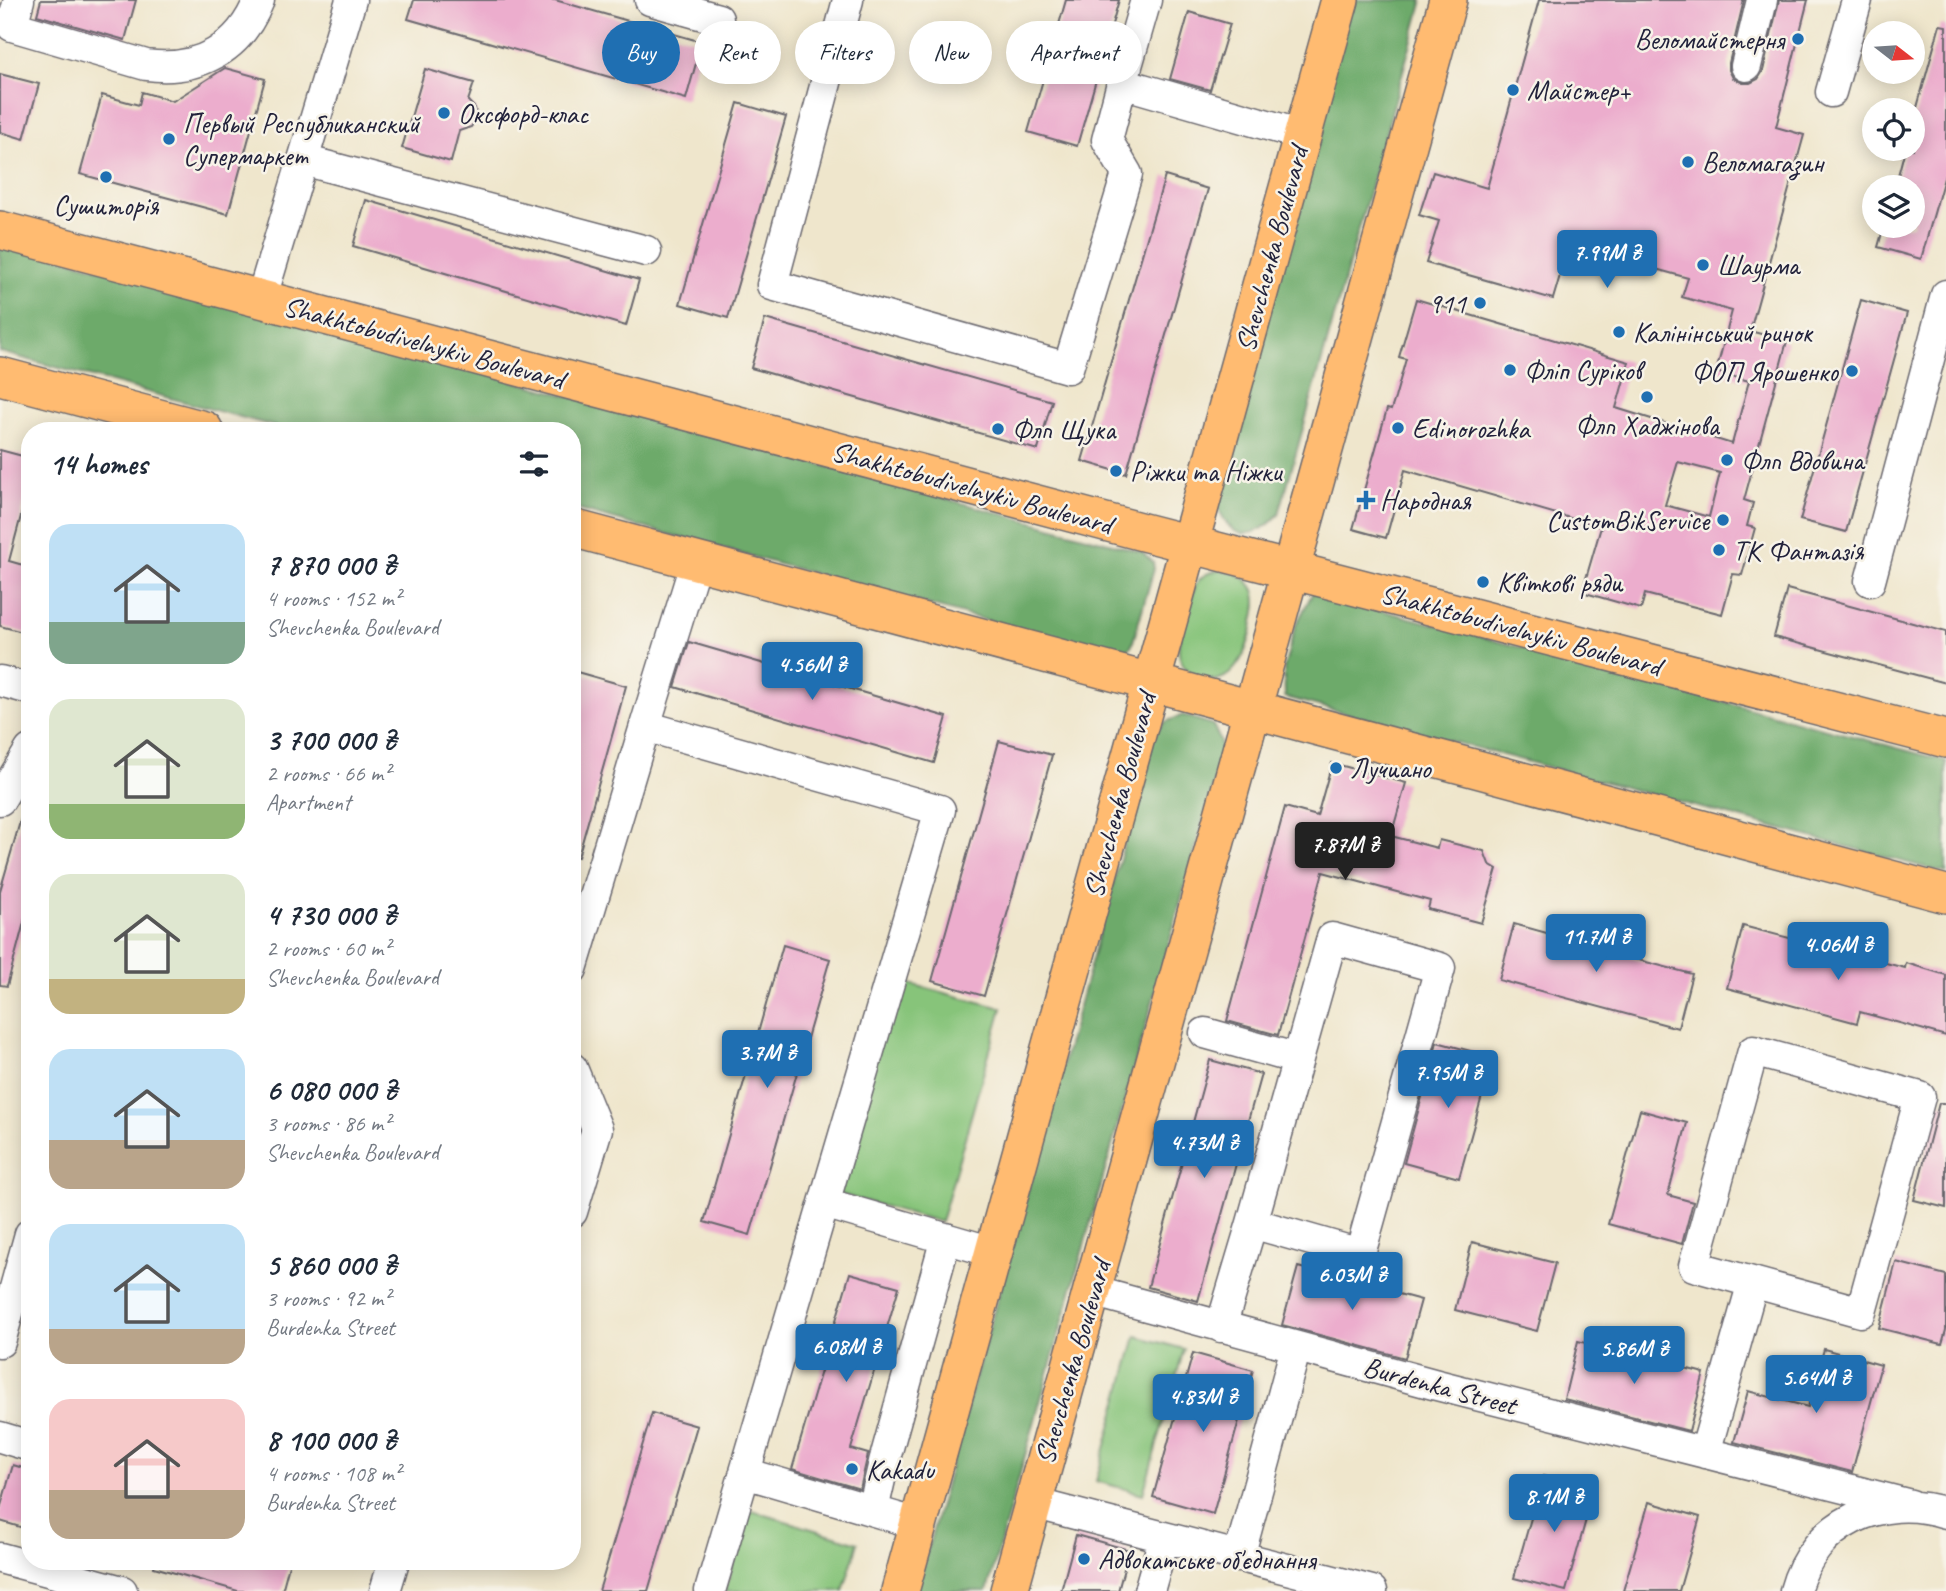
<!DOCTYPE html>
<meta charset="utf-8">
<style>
body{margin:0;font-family:Caveat,sans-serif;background:#f2f2f3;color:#1f2937;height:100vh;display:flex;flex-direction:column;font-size:26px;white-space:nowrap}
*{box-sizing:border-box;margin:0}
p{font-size:23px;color:#747a83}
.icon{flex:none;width:38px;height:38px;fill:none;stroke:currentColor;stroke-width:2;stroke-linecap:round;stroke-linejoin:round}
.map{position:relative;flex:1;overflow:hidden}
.sheet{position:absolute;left:21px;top:422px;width:560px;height:1148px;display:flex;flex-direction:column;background:#fff;border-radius:28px;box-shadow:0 4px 18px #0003}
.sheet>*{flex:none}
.hud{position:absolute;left:602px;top:21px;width:665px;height:63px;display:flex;gap:14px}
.needle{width:46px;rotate:107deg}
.tools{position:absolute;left:1862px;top:21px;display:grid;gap:14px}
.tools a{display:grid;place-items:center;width:63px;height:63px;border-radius:50%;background:#fff;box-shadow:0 4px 18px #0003;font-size:35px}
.price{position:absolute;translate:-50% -60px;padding:0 16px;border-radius:7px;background:#1f6fb2;color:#fff;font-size:23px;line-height:46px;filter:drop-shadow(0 2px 4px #0008)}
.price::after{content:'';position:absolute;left:50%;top:42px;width:21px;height:16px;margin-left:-10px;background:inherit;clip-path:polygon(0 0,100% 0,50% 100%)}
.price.on{background:#222;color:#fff}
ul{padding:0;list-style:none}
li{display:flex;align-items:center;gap:21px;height:175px;padding:0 28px}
li span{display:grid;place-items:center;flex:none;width:196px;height:140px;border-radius:21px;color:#555}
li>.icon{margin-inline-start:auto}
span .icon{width:84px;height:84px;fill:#fffc;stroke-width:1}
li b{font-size:30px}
h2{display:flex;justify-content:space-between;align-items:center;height:84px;padding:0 28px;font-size:30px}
.tag{padding:0 24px;border-radius:32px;background:#fff;box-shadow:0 4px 18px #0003;font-size:24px;line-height:63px}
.tag.on{background:#1f6fb2;color:#fff}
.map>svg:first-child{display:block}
.green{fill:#87c47a;stroke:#54735a;stroke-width:2}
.forest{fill:#6daa6a;stroke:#486652;stroke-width:2}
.building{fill:#ecadcd;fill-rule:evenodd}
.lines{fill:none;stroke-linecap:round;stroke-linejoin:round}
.minor-casing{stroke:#6a676e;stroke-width:33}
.major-casing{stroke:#6a676e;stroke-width:40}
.minor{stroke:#fff;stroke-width:30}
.major{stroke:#ffbb71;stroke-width:37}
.poi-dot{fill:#1f6fb2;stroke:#f7f3e8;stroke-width:2.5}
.labels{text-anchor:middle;stroke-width:5;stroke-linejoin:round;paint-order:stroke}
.poi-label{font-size:28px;fill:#22223b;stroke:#f7f3e8;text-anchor:start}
.street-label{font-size:28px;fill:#22223b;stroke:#f7f3e8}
</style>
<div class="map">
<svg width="1946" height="1591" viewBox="0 0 1946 1591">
<rect width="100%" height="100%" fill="#f7f3e8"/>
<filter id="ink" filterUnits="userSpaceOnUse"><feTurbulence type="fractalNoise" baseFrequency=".0143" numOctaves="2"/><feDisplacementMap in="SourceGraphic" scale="14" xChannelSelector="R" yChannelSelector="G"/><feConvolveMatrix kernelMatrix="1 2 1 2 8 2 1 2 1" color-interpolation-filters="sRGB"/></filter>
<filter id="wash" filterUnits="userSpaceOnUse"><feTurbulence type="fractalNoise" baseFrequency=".00686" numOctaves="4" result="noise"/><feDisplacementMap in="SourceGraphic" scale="28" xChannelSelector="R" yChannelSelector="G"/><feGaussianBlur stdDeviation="1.57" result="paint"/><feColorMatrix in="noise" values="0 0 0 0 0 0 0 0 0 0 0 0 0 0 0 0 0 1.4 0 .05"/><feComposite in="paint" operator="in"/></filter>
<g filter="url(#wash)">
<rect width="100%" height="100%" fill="#efe6cc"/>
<!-- green -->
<path class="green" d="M1218 570C1232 571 1247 576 1254 590 1258 600 1255 612 1253 622 1248 652 1230 697 1193 674 1167 658 1183 627 1190 605 1192 598 1194 586 1199 580 1204 574 1211 572 1218 570Z
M891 979 1002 1008 941 1222 832 1192Z
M1136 1336 1184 1349 1143 1494 1096 1481Z
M749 1510 858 1543 843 1591H725Z"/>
<!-- forest -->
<path class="forest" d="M1349 0H1423L1279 514C1268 527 1245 543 1230 527 1222 519 1218 507 1213 497Z
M6 243 1142 552 1153 562 1154 569 1132 645 1126 652 1111 654 572 508V430H288L0 352V248Z
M1313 592 1946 761V873L1285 697 1284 668 1295 627Z
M1183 715 1213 725 1220 740 1222 754 987 1591H916L1155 733 1165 722Z"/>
<g id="blocks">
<!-- building -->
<path class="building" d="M41 0H136L125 40 37 15Z
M414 0H555L702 42 686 99 408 19Z
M1066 0H1119L1077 146 1028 132Z
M1539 0H1744L1729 63V70L1733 78 1743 83H1750L1758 79 1763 71 1779 0H1808L1776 127 1804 135 1750 331 1787 341 1744 500 1753 503 1747 526 1755 528 1742 575 1733 574 1722 614 1645 594 1641 609 1582 592 1601 527 1405 470 1386 538 1353 529 1387 409 1391 410 1395 398 1406 359 1399 357 1416 299 1629 362 1616 408 1732 444 1749 381 1716 372 1732 311 1682 297 1688 278 1569 245 1553 299 1426 263 1439 221 1419 215 1433 172 1487 188ZM1678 462 1720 473 1709 517 1665 505Z
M1189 12 1230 24 1210 90 1170 79Z
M1940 25 1946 26V171L1921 259 1878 247 1884 226H1913V187H1895L1905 149H1913V122Z
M225 68 265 79 228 214 80 174 102 95 139 105 142 92 173 101Z
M425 69 474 83 468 101 475 108 477 118 471 127 459 131 451 162 402 148Z
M0 74 39 84 24 139 0 132Z
M738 103 786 117 728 318 680 304Z
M1165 176 1208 189 1126 474 1082 461Z
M366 200 639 280 626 326 353 246Z
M1861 300 1907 313 1846 532 1800 520Z
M765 319 1052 401 1038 450 751 368Z
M0 450 30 458V482L9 561 30 567V634L0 626Z
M1787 589 1946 632V683L1774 637Z
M689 642 947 717 934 763 675 687Z
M577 672 626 686 578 857 572 856V690Z
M999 741 1052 755 984 996 932 981Z
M1332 763 1406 783 1391 836 1437 848 1439 840 1484 851 1489 864 1497 869 1481 923 1428 909 1430 901 1323 872 1278 1035 1227 1021 1285 807 1317 816Z
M24 808H30V900L7 986 0 985V891Z
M1514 924 1579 942 1582 929 1631 942 1627 957 1692 974 1678 1028 1499 980Z
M1743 926 1905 968 1906 963 1946 975V1036L1860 1012 1857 1023 1727 988Z
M783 945 830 959 750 1235 704 1222Z
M1437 1042 1493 1057 1459 1178 1404 1163Z
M1210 1060 1261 1074 1198 1301 1148 1287Z
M1939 1103 1946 1104V1208L1914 1200Z
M1640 1110 1687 1123 1668 1195 1693 1202 1682 1244 1608 1224Z
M1472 1242 1555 1263 1537 1331 1455 1310Z
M1896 1262 1946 1275V1330L1942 1344 1879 1328Z
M1298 1267 1421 1300 1405 1358 1282 1325Z
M850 1273 899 1287 851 1449 868 1454 860 1489 792 1469Z
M1578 1341 1704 1373 1689 1431 1564 1399Z
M1824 1349 1881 1365 1852 1472 1734 1442 1748 1391 1808 1407Z
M1193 1353 1253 1370 1213 1514 1153 1497Z
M652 1413 697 1426 648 1591H599Z
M13 1465 30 1470V1530L0 1521V1509Z
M1543 1476 1594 1491 1566 1591 1514 1578Z
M1649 1502 1700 1517 1679 1591H1623Z
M1076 1535 1129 1550 1118 1591H1061Z
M155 1561H290L282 1591H238L154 1567Z"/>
</g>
</g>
<g filter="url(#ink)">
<use href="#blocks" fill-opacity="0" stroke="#6a676e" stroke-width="2"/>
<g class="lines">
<!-- minor casing -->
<g class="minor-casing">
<path id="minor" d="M19 0 12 26 146 65C198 72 240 49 259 0
M650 0 718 19
M848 0 772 285 1068 368 1127 174 1107 140 1122 83 1302 135
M1746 66 1762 0
M1122 83 1146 0
M1831 92 1857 0
M303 160 646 251
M261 300 351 0
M1870 581 1946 295
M0 681 30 689
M645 726 696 561
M0 800 30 750
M572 969 645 726 940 810 824 1203
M1205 1033 1298 1059 1332 938 1440 968 1360 1254 1252 1223 1298 1059
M1753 1051 1920 1097 1861 1312 1694 1266Z
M572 1068 597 1129 572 1212
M1092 1291 1437 1385 1911 1505
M1221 1327 1252 1223
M0 1342 30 1234
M0 1437 30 1446
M1705 1453 1753 1282
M745 1473 918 1524
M1033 1503 1372 1591
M873 1510 884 1462 946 1238
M1239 1557 1296 1347
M0 1558 122 1591
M385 1591 394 1561
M710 1591 824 1203 993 1252
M1149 1591 1164 1538
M1795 1591C1813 1523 1881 1492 1946 1513"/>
</g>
<!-- major casing -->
<g class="major-casing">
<path id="major" d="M0 230 1143 532 1946 739
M0 376 204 430
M572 528 1946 894
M900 1591 1340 0
M1009 1591 1448 0"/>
</g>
<!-- minor -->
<use href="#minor" class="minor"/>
<!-- major -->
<use href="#major" class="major"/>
</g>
</g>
<!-- markers -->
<g class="poi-dot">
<circle cx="1798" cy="39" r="7"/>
<circle cx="1513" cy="90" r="7"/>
<circle cx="444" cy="113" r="7"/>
<circle cx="169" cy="139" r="7"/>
<circle cx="1688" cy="162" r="7"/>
<circle cx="106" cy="177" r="7"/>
<circle cx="1703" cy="265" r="7"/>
<circle cx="1480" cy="303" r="7"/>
<circle cx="1619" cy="332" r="7"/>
<circle cx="1510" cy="370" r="7"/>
<circle cx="1852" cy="371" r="7"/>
<circle cx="1647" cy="397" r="7"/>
<circle cx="1398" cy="428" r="7"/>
<circle cx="998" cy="429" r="7"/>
<circle cx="1727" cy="460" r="7"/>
<circle cx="1116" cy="471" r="7"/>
<path d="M1362.5 489.5h7v7h7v7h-7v7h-7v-7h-7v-7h7z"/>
<circle cx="1723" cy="520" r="7"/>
<circle cx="1719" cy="550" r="7"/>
<circle cx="1483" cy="582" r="7"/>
<circle cx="1336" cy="768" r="7"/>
<circle cx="852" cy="1469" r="7"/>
<circle cx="1084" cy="1559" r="7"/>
</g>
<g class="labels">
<!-- poi labels -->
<g class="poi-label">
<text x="1784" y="49" text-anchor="end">Веломайстерня</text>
<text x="1527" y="100">Майстер+</text>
<text x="458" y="123">Оксфорд-клас</text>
<text x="183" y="133">Первый Республиканский<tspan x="183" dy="32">Супермаркет</tspan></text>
<text x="1702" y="172">Веломагазин</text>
<text x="106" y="215" text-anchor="middle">Сушиторiя</text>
<text x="1717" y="275">Шаурма</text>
<text x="1466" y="313" text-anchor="end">911</text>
<text x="1633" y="342">Калінінський ринок</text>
<text x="1524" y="380">Фліп Суріков</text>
<text x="1838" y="381" text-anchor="end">ФОП Ярошенко</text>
<text x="1647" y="435" text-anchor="middle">Флп Хаджінова</text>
<text x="1412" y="438">Edinorozhka</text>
<text x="1012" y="439">Флп Щука</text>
<text x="1741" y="470">Флп Вдовина</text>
<text x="1130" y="481">Ріжки та Ніжки</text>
<text x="1380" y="510">Народная</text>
<text x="1709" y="530" text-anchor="end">CustomBikService</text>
<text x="1733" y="560">ТК Фантазія</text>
<text x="1497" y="592">Квіткові ряди</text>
<text x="1350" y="778">Лучиано</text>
<text x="866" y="1479">Kakadu</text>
<text x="1098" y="1569">Адвокатське об'єднання</text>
</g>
<!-- street labels -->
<g class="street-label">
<text transform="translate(1271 249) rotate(-75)" y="10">Shevchenka Boulevard</text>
<text transform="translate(424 342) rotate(15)" y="10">Shakhtobudivelnykiv Boulevard</text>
<text transform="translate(972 487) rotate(15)" y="10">Shakhtobudivelnykiv Boulevard</text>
<text transform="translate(1521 629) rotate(15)" y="10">Shakhtobudivelnykiv Boulevard</text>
<text transform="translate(1119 795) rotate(-75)" y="10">Shevchenka Boulevard</text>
<text transform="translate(1072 1362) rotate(-74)" y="10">Shevchenka Boulevard</text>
<text transform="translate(1440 1385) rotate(15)" y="10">Burdenka Street</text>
</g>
</g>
</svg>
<div class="tools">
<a><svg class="needle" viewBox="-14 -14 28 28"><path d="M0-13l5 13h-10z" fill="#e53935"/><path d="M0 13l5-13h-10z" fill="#747a83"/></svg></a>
<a><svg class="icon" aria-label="locate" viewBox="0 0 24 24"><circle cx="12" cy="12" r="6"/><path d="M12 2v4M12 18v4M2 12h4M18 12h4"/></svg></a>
<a><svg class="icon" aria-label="layers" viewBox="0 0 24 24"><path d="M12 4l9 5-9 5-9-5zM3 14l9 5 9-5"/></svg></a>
</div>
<b class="price" style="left:1607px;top:290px">7.99M ₴</b>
<b class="price" style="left:812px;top:702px">4.56M ₴</b>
<b class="price on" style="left:1345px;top:882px">7.87M ₴</b>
<b class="price" style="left:1596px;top:974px">11.7M ₴</b>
<b class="price" style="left:1838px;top:982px">4.06M ₴</b>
<b class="price" style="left:767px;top:1090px">3.7M ₴</b>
<b class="price" style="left:1448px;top:1110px">7.95M ₴</b>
<b class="price" style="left:1204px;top:1180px">4.73M ₴</b>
<b class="price" style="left:1352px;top:1312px">6.03M ₴</b>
<b class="price" style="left:846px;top:1384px">6.08M ₴</b>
<b class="price" style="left:1634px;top:1386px">5.86M ₴</b>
<b class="price" style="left:1816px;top:1415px">5.64M ₴</b>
<b class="price" style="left:1203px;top:1434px">4.83M ₴</b>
<b class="price" style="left:1554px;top:1534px">8.1M ₴</b>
<div class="hud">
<a class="tag on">Buy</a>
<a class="tag">Rent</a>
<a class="tag">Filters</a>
<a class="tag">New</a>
<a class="tag">Apartment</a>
</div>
<section class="sheet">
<h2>14 homes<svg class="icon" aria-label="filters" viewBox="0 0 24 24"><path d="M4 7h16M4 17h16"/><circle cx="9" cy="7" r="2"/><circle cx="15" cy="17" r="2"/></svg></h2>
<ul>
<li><span style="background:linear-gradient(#bfe0f5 70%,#7fa58c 0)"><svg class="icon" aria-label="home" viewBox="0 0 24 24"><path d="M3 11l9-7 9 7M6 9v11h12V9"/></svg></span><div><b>7 870 000 ₴</b><p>4 rooms · 152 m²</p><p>Shevchenka Boulevard</p></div></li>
<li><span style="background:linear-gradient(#dfe7d0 75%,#8fb573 0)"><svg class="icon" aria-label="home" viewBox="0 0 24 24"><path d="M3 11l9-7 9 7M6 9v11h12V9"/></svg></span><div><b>3 700 000 ₴</b><p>2 rooms · 66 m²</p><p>Apartment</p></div></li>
<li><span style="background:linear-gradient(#dfe7d0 75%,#c2b280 0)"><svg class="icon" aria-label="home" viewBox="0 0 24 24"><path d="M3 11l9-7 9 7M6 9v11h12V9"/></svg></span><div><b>4 730 000 ₴</b><p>2 rooms · 60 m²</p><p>Shevchenka Boulevard</p></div></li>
<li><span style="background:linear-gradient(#bfe0f5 65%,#b9a48a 0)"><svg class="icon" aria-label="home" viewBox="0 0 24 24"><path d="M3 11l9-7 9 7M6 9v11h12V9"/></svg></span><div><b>6 080 000 ₴</b><p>3 rooms · 86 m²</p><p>Shevchenka Boulevard</p></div></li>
<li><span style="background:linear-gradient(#bfe0f5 75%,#b9a48a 0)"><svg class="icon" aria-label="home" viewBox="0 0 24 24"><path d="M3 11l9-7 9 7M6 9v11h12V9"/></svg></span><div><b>5 860 000 ₴</b><p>3 rooms · 92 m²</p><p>Burdenka Street</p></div></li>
<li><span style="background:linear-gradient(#f6c9c9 65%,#b9a48a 0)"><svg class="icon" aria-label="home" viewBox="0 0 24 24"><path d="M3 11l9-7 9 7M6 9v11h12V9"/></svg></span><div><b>8 100 000 ₴</b><p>4 rooms · 108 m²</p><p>Burdenka Street</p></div></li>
</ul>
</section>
</div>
